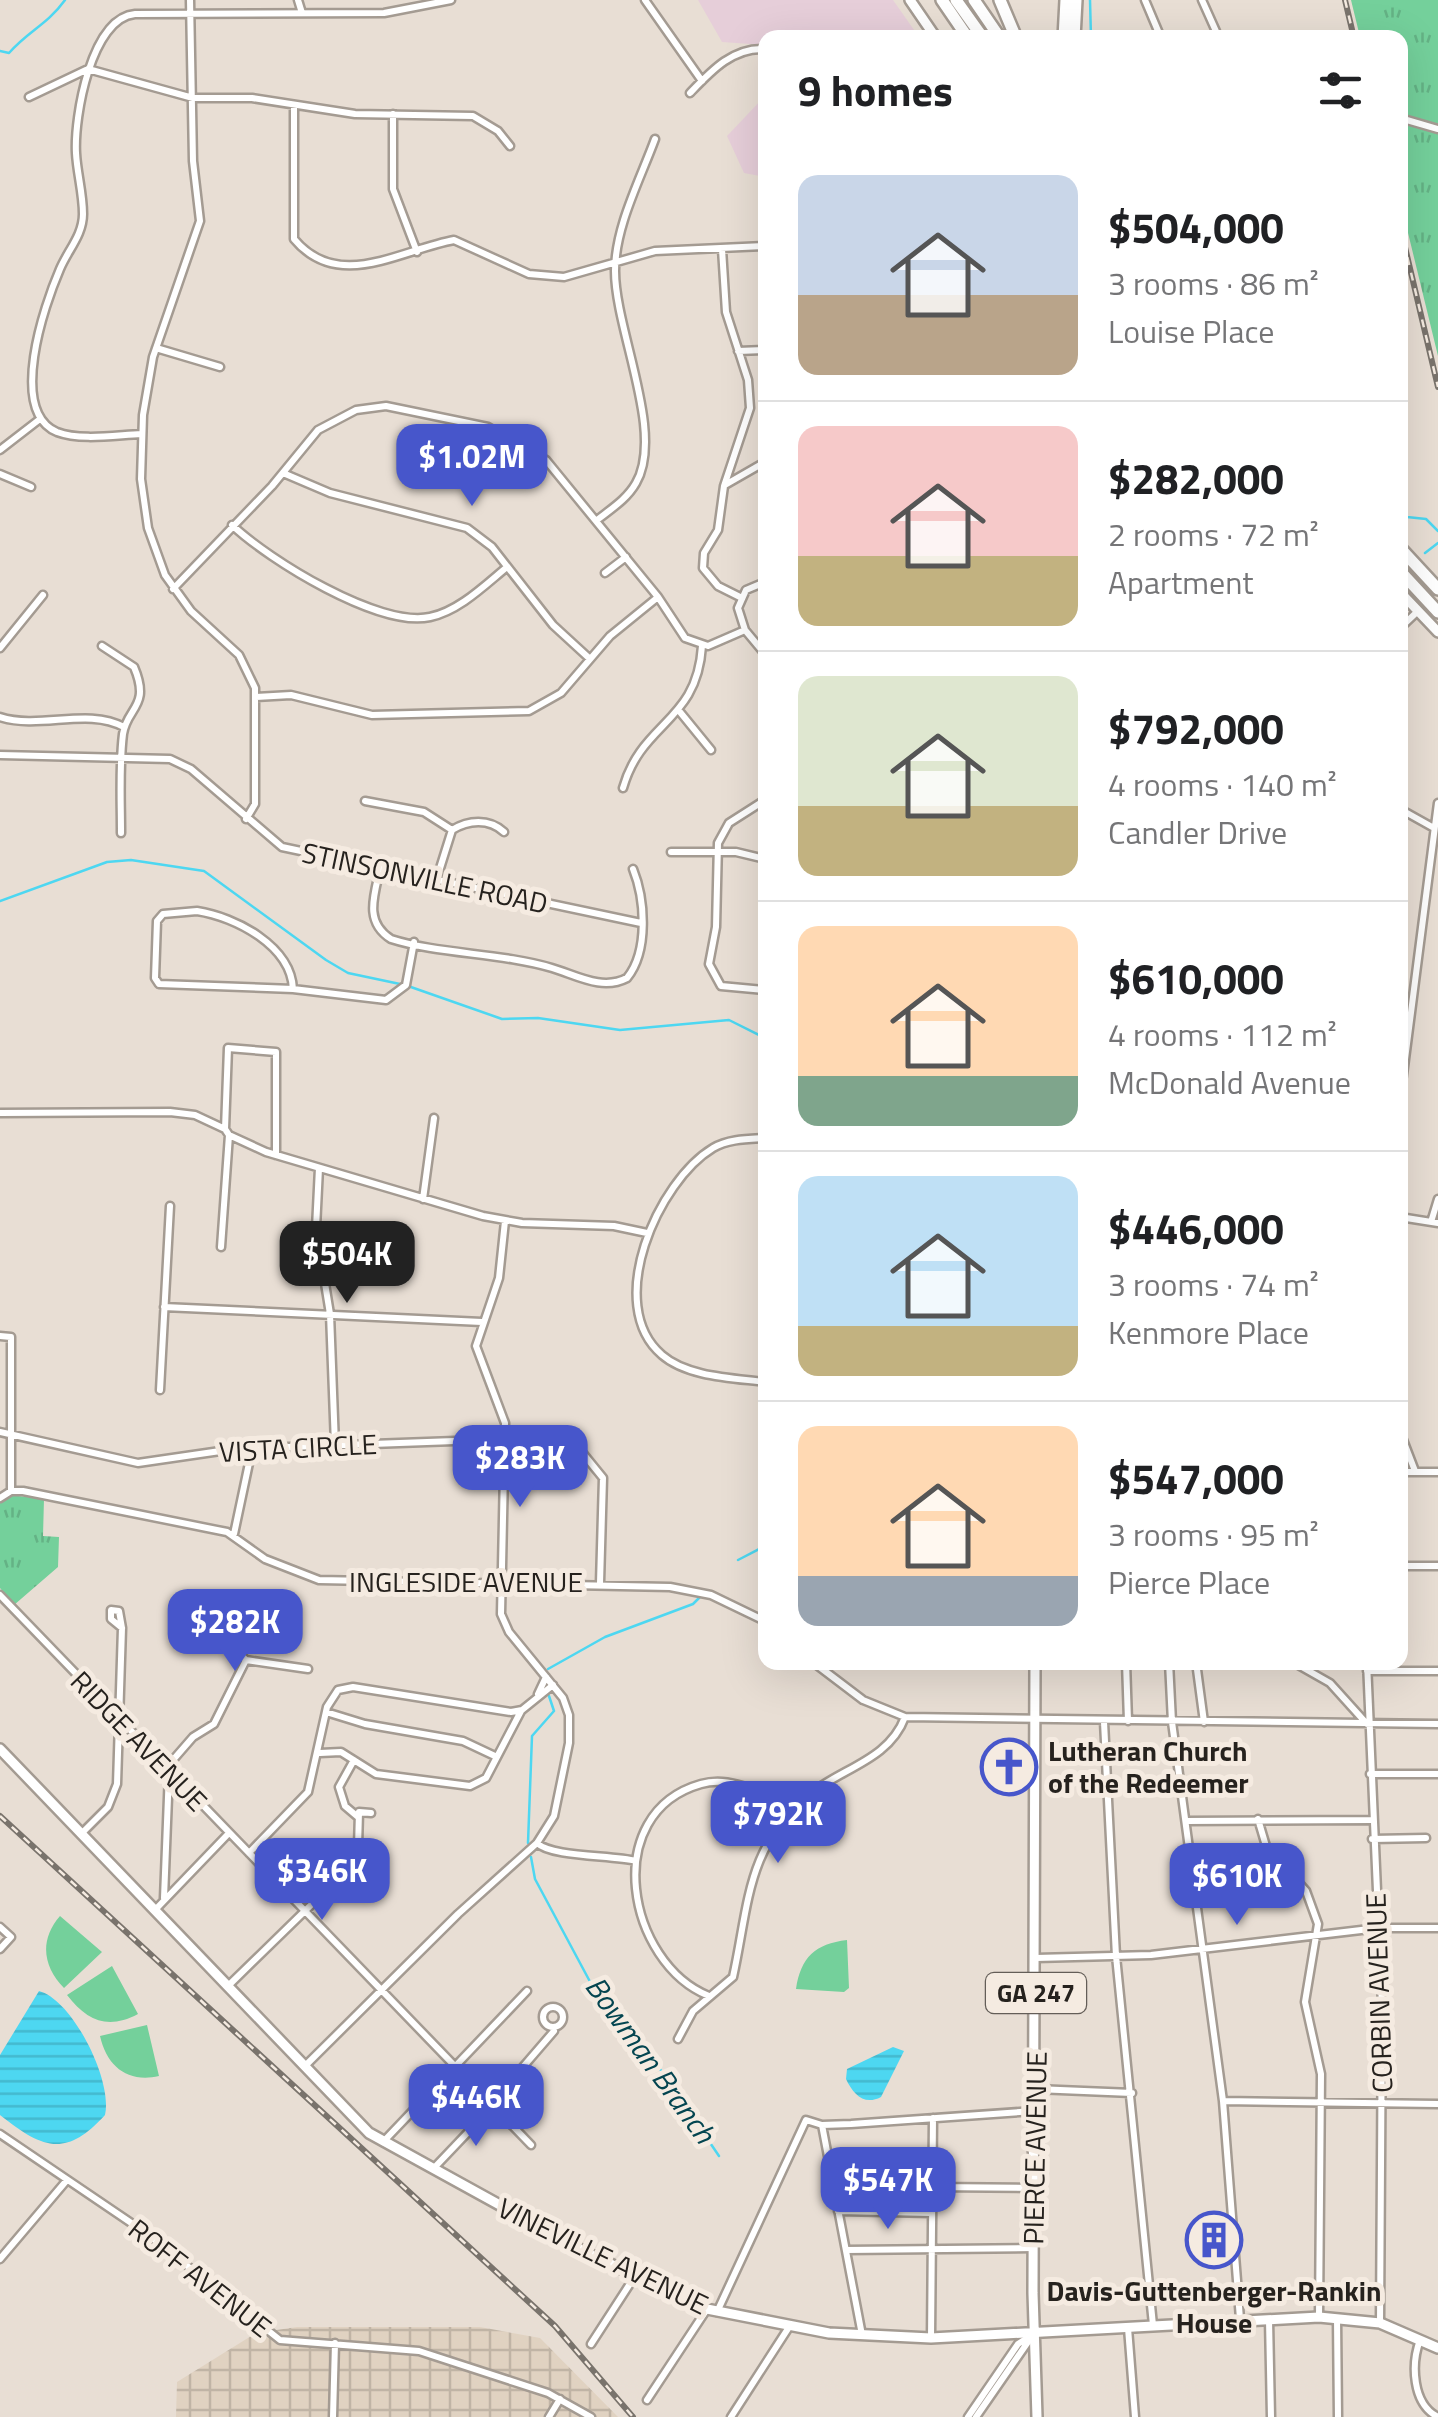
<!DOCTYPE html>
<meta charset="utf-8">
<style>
body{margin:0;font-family:"Titillium Web",sans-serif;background:#f2f2f2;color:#202124;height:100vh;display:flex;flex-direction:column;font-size:38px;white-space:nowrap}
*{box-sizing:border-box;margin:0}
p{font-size:32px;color:#757577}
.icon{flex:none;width:55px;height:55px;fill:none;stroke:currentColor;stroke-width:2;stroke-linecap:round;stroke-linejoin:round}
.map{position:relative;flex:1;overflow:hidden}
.drawer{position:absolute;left:758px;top:30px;width:650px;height:1640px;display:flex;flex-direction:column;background:#fff;border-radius:20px;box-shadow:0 10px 40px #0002}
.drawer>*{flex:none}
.price{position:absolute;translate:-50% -85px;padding:0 22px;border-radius:20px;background:#4756cb;color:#fff;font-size:32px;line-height:65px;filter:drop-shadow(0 2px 5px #0008)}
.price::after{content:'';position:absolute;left:50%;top:60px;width:30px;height:22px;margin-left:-15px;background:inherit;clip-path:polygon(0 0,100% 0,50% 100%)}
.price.selected{background:#222;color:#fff}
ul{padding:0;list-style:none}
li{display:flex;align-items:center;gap:30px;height:250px;padding:0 40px}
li+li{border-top:2px solid #e0e0e0}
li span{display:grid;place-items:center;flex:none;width:280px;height:200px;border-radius:20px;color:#555}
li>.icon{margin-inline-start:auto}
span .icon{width:120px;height:120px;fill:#fffc;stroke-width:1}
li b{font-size:42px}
h2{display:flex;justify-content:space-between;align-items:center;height:120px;padding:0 40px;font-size:42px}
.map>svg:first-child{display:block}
.commercial{fill:#e6ced9}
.industrial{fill:url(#industrial-grid)}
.grass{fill:#74d09b}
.park{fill:url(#park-tufts)}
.water{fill:url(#water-rules)}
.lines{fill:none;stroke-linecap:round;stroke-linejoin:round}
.stream{stroke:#4dd7f1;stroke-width:2.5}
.minor-casing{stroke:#a49b92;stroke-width:11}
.major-casing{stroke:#a49b92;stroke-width:14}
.highway-casing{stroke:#a49b92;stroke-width:16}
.minor{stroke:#fff;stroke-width:6}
.major{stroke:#fff;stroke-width:9}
.highway{stroke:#fff;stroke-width:11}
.rail-casing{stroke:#79736c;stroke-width:6}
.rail{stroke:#f5ebe1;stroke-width:2.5;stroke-dasharray:8;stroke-linecap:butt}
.labels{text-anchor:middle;stroke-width:10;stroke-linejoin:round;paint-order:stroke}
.shield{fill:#f5ebe1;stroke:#645e58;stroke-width:2.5}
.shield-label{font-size:25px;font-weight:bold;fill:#26221e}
.street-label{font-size:28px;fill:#26221e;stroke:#f5ebe1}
.poi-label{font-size:28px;font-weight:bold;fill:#26221e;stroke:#f5ebe1;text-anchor:start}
.water-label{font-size:30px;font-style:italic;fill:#044550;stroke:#f5ebe1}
</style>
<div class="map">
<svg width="1438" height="2417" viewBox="0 0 1438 2417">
<defs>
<pattern id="industrial-grid" width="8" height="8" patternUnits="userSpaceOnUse" patternTransform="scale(2.5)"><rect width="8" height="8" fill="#e0d2c1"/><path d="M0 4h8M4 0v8" fill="none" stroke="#c0b4a5"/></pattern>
<pattern id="park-tufts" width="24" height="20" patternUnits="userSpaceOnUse" patternTransform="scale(2.5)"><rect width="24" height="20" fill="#74d09b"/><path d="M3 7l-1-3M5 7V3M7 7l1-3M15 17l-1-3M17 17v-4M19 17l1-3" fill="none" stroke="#64b285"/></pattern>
<pattern id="water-rules" width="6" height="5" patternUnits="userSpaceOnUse" patternTransform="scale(2.5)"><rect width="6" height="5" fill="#4dd7f1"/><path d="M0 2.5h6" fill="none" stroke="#43b8ce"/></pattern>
</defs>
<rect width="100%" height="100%" fill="#e8ded4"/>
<!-- commercial -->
<path class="commercial" d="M698 0H893L919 37 765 38V45L722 42Z
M765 96V177L744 173 727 136Z"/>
<!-- industrial -->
<path class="industrial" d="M297 2327H480L540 2338 618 2417H176L177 2382 256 2333Z"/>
<!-- grass -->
<path class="grass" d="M60 1916 102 1952 64 1988C43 1967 39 1940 60 1916Z
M847 1940 849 1988 844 1992 796 1989C801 1957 815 1944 847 1940Z
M112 1966 138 2014C108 2030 87 2021 67 1995Z
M147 2025 159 2076C128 2083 107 2067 100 2036Z"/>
<!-- park -->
<path class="park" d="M1351 0H1438V356L1400 200V38L1360 37Z
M10 1495 44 1499 43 1536 59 1537 58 1567 14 1605 0 1588V1501Z"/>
<!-- water -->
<path class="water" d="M39 1991C73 2000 113 2081 105 2115 65 2159 42 2148 0 2115V2055Z
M893 2047 904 2051 881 2097C864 2106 853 2094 846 2079L847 2069Z"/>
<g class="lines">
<!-- stream -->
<path class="stream" d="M1090 0 1091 38
M0 51 9 53C28 31 47 25 65 0
M1400 510 1407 517 1426 519 1438 531
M1425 553 1438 543
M0 901 107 862 131 860 204 871 326 960 348 973 400 984
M408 986 502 1019 538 1018 620 1030 729 1020 765 1038
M738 1560 765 1546
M548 1669 605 1637 693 1604 702 1595
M528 1843 532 1736 554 1711 549 1696
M531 1857 535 1879 595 1991 649 2053 719 2156"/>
<!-- minor casing -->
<g class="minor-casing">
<path id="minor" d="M190 0 193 161 200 221 153 357 143 415 141 479 148 528 165 575 191 611 239 655 255 688V804L246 819
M298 0 302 13
M645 0 702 81
M1145 0 1161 38
M1202 0 1219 38
M88 69 193 98H252L355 114 473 116 498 131 510 146
M690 93C711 71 733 47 765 49
M29 97 88 69
M294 105V239C338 292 400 250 454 240L529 274 564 277 655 251 765 246
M393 114V189L417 252
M1400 118 1438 129
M722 249 726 312 748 380 750 408 724 486 718 530 704 553 703 568 718 586 740 597
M156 348 220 367
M738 351 765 350
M141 434C116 435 81 441 57 432 8 411 44 306 60 269 68 250 83 235 83 214 83 193 77 173 76 153 74 117 91 18 135 14L384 13 451 0
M0 450 40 419
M283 473 330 493 467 528 492 547 553 625 590 659
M0 474 31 487
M725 485 765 462
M597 520C611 509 627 499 636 483 665 433 615 330 615 271 615 227 640 180 655 139
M232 525C269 560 379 628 430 617 459 611 485 585 507 567
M605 573 626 557
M765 582 746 590 738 608 745 630 765 654
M173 589 272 486 318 430 356 410 386 406 488 427 546 460 658 597 685 638 708 646 745 630
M1400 628 1418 611
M102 646 134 667C151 707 127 707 123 734 119 767 121 800 121 833
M0 648 43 595
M256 697 291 695 372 715 529 711 561 693 610 636 658 597
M680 712 711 750
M0 717C41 730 87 707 124 727
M0 755 170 759 191 769 282 847 641 923
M623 788C642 721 697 723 702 646
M765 800 729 823 718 843 716 927 709 964 721 986 765 990
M365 801 424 812 452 830
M1400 809 1434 828
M671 852H736L765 859
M380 869C374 896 364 922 391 939 438 954 502 953 552 968 576 975 602 991 627 978 649 951 645 899 633 869
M436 881 452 830C468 820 489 818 504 832
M197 911C236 917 291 946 293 989L159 984 155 978 157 921 163 914Z
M293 989 386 1000 406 985 414 942
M1400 1098 1438 803
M0 1113 170 1112 195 1115 225 1129
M229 1135 266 1152 483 1216 522 1223 614 1226 647 1233
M765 1138C747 1139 728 1139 713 1148 658 1181 603 1305 662 1355 687 1377 734 1378 765 1382
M319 1168 316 1228 330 1314 335 1445
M423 1199 434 1118
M1400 1217 1438 1223
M1431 1222 1438 1199
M221 1247 229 1135 225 1129 228 1048 276 1052V1155
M164 1307 482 1322
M0 1336 11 1337V1491
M160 1390 170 1206
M0 1432 138 1463 234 1449 562 1437 581 1451 603 1478 600 1583
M1400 1432 1415 1471
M1400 1472H1438
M0 1498 11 1491H23L227 1532 265 1559 319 1580 670 1587 711 1595 765 1621
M234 1534 252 1449
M1400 1566H1438
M0 1595 531 2145
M195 1612 246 1660 308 1669
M813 1662 863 1700 905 1717 1438 1724
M1126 1662 1128 1721
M1169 1662 1172 1722 1223 2101 1240 2319
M1196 1662 1204 1722
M1293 1662 1330 1683 1367 1724
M1367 1662 1382 2005 1380 2323
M1367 1671H1438
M538 1694 546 1677
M326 1712 365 1724 463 1741 497 1757
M1104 1722 1116 1956 1153 2325
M320 1753 341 1752 376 1774 470 1786 486 1778 521 1711
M354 1760 339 1787 345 1806 358 1817
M166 1768 193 1737 214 1724 246 1660
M1370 1774H1438
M774 1795 784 1819
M1258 1819 1266 1846 1306 1891 1318 1924 1305 2002 1321 2074 1319 2317
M1186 1821 1371 1820
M81 1834 108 1807 117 1784 122 1628 119 1611 111 1610V1619L122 1628
M1372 1839 1426 1838
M537 1843C551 1857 612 1855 636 1861
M249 1853 308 1792 327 1707 338 1690 353 1687 511 1712 522 1710 553 1685
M164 1898 169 1772
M155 1910 229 1833
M0 1927 11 1937 0 1949
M1036 1958 1151 1955 1378 1928H1438
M228 1986 352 1865 358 1847 359 1812 371 1813
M709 1996C627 1963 599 1813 701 1784 729 1776 750 1791 776 1795 787 1797 797 1795 807 1796
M543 2017a10 10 0 1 1 20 0a10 10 0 1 1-20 0Z
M678 2039 693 2011 733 1977C749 1905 746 1846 810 1794 842 1768 889 1760 905 1717
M305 2066 458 1914 537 1843 554 1816 569 1743V1715L563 1698 509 1632 501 1614 505 1423 476 1346 499 1278 505 1221
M1036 2089 1132 2093
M1223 2101 1438 2104
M491 2104 554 2031
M822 2125 862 2335
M0 2134 146 2233 280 2340 419 2351 548 2393 591 2417
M383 2142 527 1991
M433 2169 493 2106
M932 2187 1034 2188
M838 2211 932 2213
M846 2250 1034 2248
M0 2259 67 2180
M717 2312 806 2120 822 2125 851 2124 1034 2111
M1337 2319 1338 2417
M1269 2320 1271 2417
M1128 2328 1135 2417
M931 2338 933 2118
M1420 2340C1411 2364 1412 2404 1438 2417
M591 2344 635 2276
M647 2400 707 2309
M333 2417 335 2343
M549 2417 560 2399
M731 2417 789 2327
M968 2417 1018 2344 1032 2335
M976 2417 1030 2339"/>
</g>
<!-- major casing -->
<g class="major-casing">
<path id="major" d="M910 0 936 38
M1400 592 1438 632
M1035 1662 1033 2293 1037 2417
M0 1749 369 2133 585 2252 707 2309 829 2333 931 2338 1319 2317 1380 2323 1438 2348"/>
</g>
<!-- highway casing -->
<g class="highway-casing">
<path id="highway" d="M942 0 968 38
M956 0 983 38
M974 0 1000 38
M1000 0 1016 38
M1064 38 1066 0
M1074 38 1076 0
M1400 548 1438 589
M1400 571 1438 612"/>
</g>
<!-- minor -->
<use href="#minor" class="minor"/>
<!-- major -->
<use href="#major" class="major"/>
<!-- highway -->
<use href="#highway" class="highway"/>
<!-- rail casing -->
<g class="rail-casing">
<path id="rail" d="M1345 0 1354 38
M1400 226 1438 387
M0 1816 555 2326 633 2417"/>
</g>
<!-- rail -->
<use href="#rail" class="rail"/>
</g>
<!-- icons -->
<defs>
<g id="church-ring" transform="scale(2.875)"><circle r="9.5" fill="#f5ebe1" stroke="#4756cb" stroke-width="1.5"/><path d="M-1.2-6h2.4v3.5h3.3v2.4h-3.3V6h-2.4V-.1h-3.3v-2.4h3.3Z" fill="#4756cb"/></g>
<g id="building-ring" transform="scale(2.875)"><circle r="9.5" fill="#f5ebe1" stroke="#4756cb" stroke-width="1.5"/><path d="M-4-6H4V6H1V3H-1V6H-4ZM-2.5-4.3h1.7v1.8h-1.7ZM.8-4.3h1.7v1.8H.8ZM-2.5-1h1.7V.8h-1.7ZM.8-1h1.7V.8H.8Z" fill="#4756cb"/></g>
</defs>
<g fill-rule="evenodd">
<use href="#church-ring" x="1009" y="1767"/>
<use href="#building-ring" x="1214" y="2240"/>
</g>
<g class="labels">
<!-- shield labels -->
<rect class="shield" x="986" y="1973" width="100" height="40" rx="8"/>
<g class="shield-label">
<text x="1036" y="2002">GA 247</text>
</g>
<!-- street labels -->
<g class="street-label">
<text transform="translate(425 878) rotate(12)" y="10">STINSONVILLE ROAD</text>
<text transform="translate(298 1448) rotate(-3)" y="10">VISTA CIRCLE</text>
<text x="466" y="1592">INGLESIDE AVENUE</text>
<text transform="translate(139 1741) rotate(46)" y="10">RIDGE AVENUE</text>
<text transform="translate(1379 1993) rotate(-92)" y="10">CORBIN AVENUE</text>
<text transform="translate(1035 2148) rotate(-89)" y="10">PIERCE AVENUE</text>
<text transform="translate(603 2256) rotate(26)" y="10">VINEVILLE AVENUE</text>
<text transform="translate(200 2278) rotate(38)" y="10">ROFF AVENUE</text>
</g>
<!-- poi labels -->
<g class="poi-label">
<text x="1048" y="1761">Lutheran Church<tspan x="1048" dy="32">of the Redeemer</tspan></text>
<text x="1214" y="2301" text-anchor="middle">Davis-Guttenberger-Rankin<tspan x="1214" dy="32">House</tspan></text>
</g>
<!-- water labels -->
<g class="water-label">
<text transform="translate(650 2060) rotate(54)" y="10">Bowman Branch</text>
</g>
</g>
</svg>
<b class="price" style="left:472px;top:509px">$1.02M</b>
<b class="price selected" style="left:347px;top:1306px">$504K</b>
<b class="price" style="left:520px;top:1510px">$283K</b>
<b class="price" style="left:235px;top:1674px">$282K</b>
<b class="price" style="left:778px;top:1866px">$792K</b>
<b class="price" style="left:322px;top:1923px">$346K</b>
<b class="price" style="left:1237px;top:1928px">$610K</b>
<b class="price" style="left:476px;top:2149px">$446K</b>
<b class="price" style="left:888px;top:2232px">$547K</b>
<section class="drawer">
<h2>9 homes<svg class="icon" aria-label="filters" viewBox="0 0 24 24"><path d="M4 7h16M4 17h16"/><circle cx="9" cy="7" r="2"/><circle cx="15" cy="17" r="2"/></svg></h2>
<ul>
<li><span style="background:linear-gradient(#c9d6e8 60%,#b9a48a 0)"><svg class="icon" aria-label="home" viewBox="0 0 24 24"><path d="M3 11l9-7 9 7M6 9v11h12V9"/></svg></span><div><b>$504,000</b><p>3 rooms · 86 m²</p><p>Louise Place</p></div></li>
<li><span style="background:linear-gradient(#f6c9c9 65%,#c2b280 0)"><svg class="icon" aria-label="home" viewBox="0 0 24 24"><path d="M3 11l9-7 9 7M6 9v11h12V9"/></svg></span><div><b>$282,000</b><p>2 rooms · 72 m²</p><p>Apartment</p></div></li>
<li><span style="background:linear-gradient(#dfe7d0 65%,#c2b280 0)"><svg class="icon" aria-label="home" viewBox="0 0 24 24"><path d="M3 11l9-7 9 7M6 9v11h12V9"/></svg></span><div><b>$792,000</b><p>4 rooms · 140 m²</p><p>Candler Drive</p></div></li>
<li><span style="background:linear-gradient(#ffd9b3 75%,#7fa58c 0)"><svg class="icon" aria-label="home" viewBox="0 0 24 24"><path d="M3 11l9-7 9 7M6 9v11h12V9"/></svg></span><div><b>$610,000</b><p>4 rooms · 112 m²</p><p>McDonald Avenue</p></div></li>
<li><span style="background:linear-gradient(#bfe0f5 75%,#c2b280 0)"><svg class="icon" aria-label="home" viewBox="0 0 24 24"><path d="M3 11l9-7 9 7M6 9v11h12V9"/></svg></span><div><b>$446,000</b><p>3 rooms · 74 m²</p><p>Kenmore Place</p></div></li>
<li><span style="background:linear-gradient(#ffd9b3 75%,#9aa5b1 0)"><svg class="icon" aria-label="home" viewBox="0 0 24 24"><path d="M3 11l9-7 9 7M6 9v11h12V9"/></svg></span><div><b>$547,000</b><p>3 rooms · 95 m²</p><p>Pierce Place</p></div></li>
</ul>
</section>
</div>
